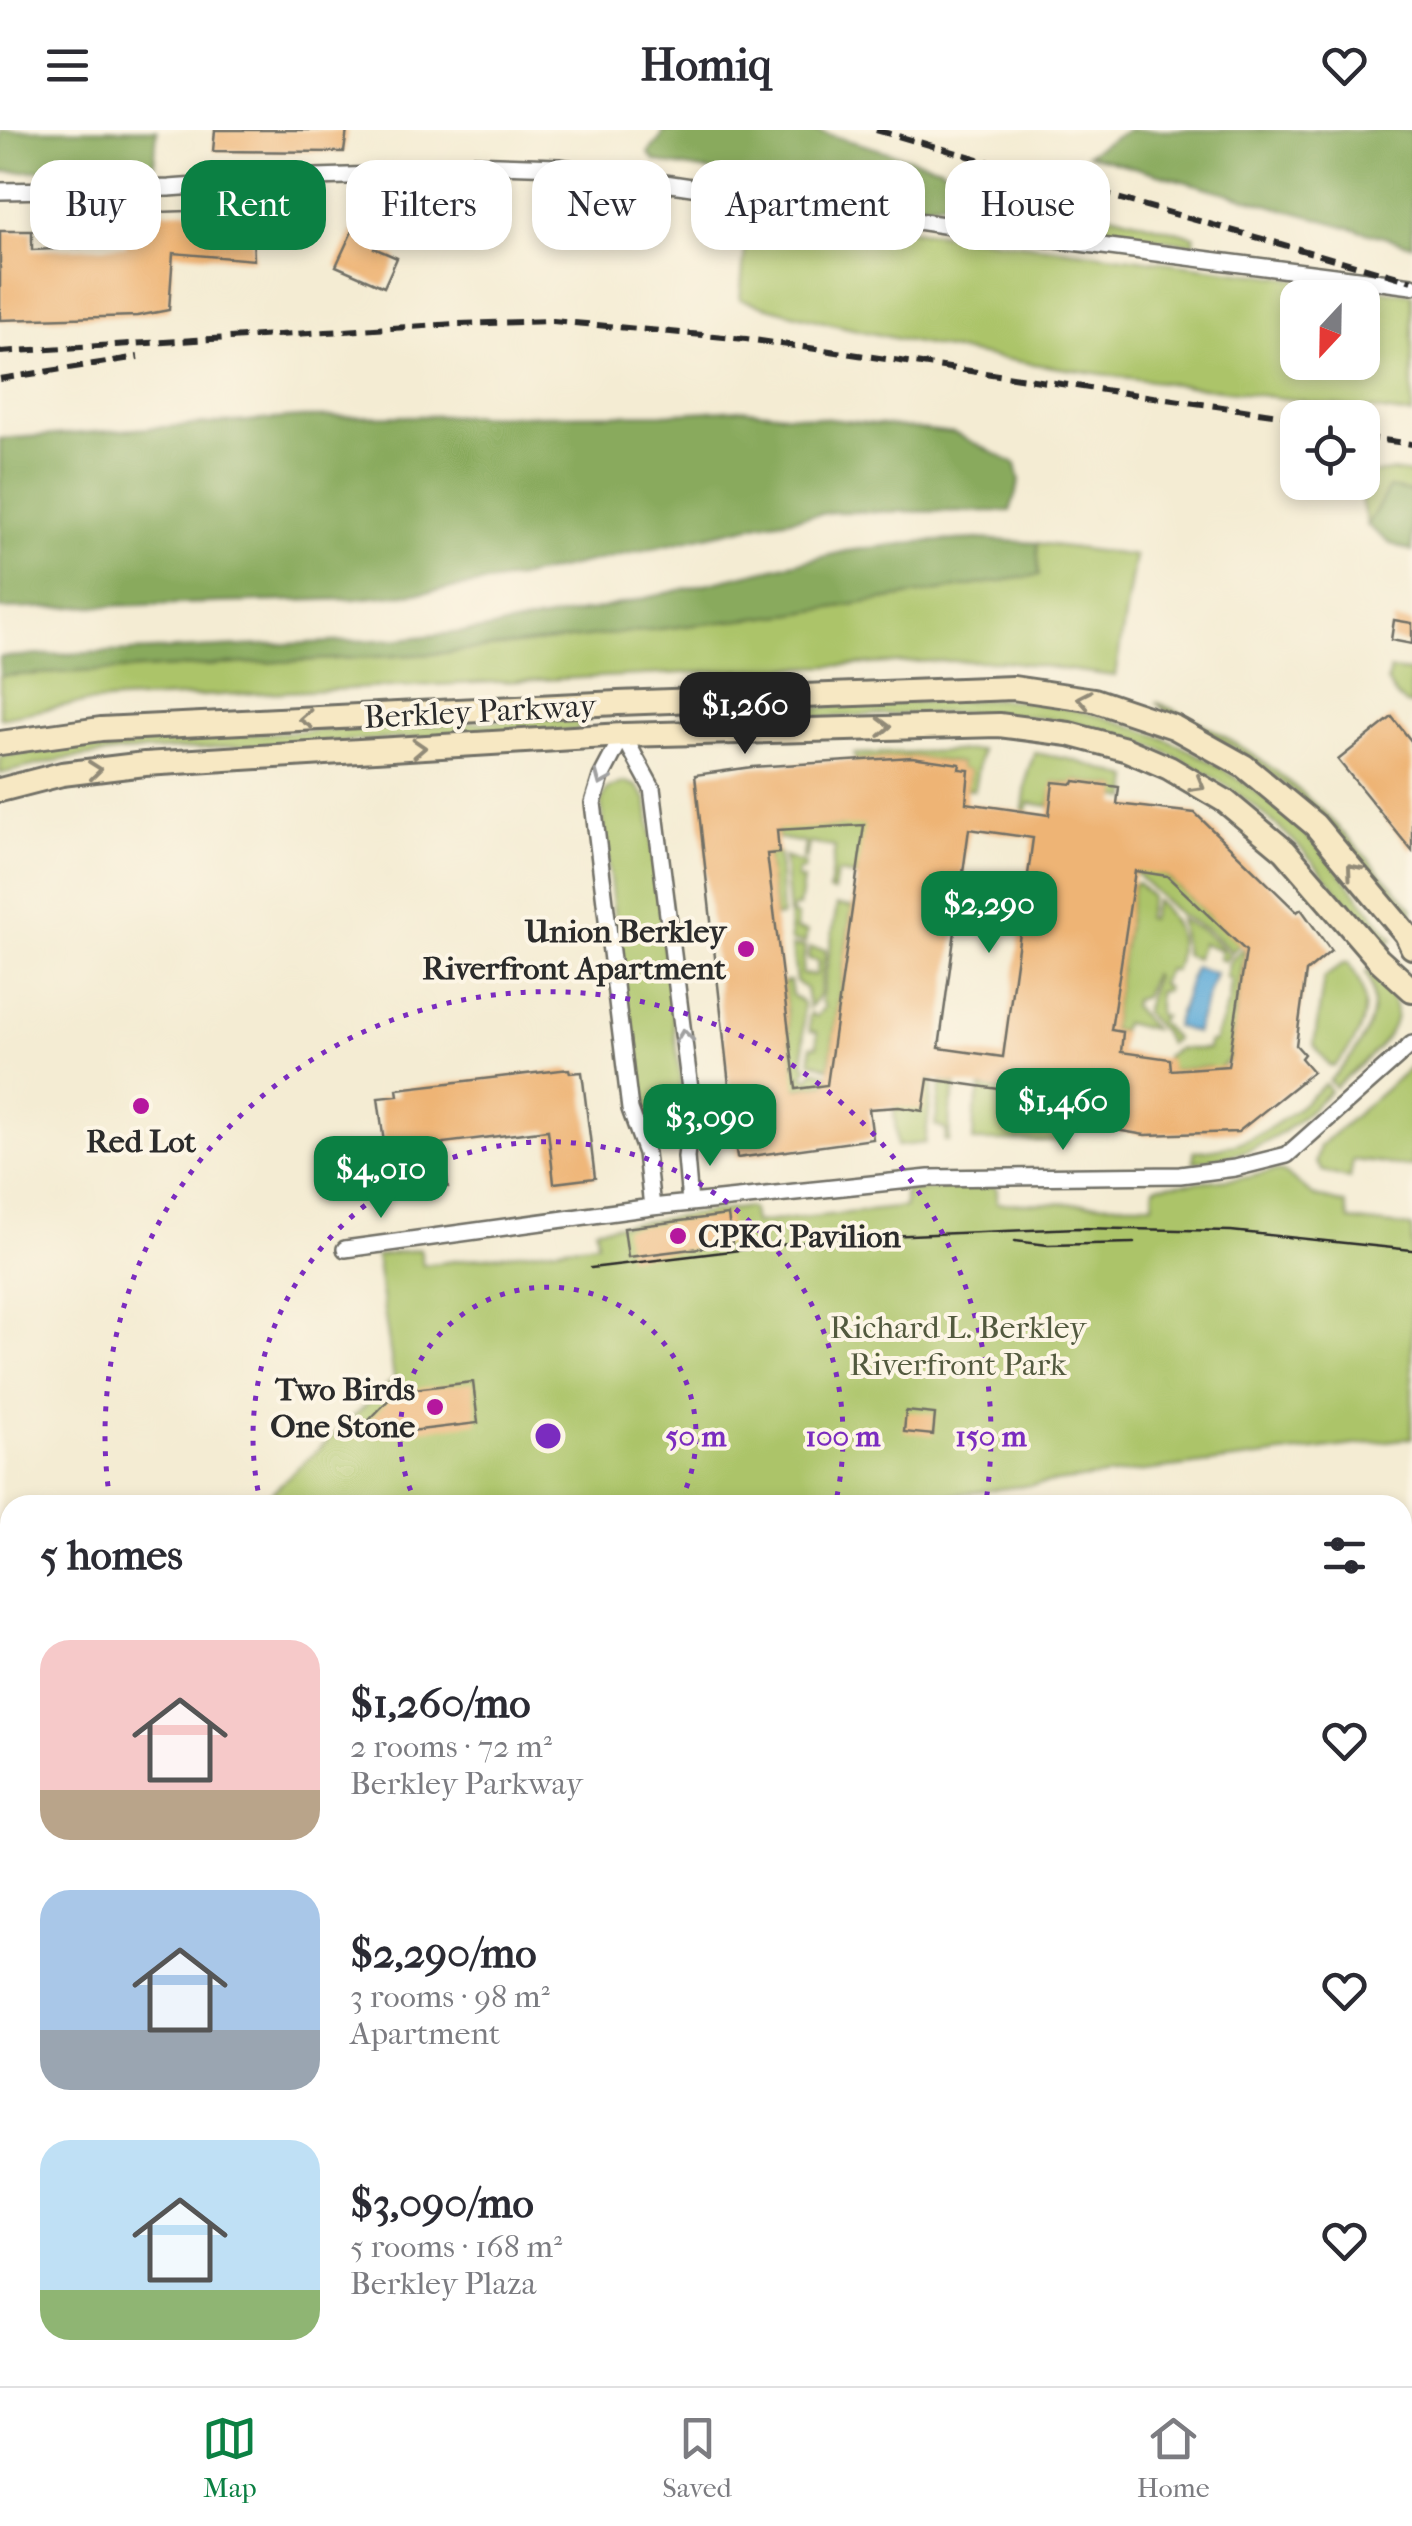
<!DOCTYPE html>
<meta charset="utf-8">
<style>
body{margin:0;font-family:"IM FELL French Canon",serif;background:#f2f2f3;color:#2b2b33;height:100vh;display:flex;flex-direction:column;font-size:38px;white-space:nowrap}
*{box-sizing:border-box;margin:0}
p{font-size:32px;color:#7c7c81}
.icon{flex:none;width:55px;height:55px;fill:none;stroke:currentColor;stroke-width:2;stroke-linecap:round;stroke-linejoin:round}
.map{position:relative;flex:1;overflow:hidden}
.panel{position:absolute;left:0px;top:1365px;width:1412px;height:892px;display:flex;flex-direction:column;background:#fff;border-radius:30px 30px 0 0;box-shadow:0 5px 15px #0003}
.panel>*{flex:none}
.hud{position:absolute;left:30px;top:30px;width:1352px;height:90px;display:flex;gap:20px}
.needle{width:65px;rotate:202deg}
.controls{position:absolute;left:1280px;top:150px;display:grid;gap:20px}
.controls a{display:grid;place-items:center;width:100px;height:100px;border-radius:20px;background:#fff;box-shadow:0 5px 15px #0003;font-size:50px}
.price{position:absolute;translate:-50% -85px;padding:0 22px;border-radius:20px;background:#0b8043;color:#fff;font-size:32px;line-height:65px;filter:drop-shadow(0 2px 5px #0008)}
.price::after{content:'';position:absolute;left:50%;top:60px;width:30px;height:22px;margin-left:-15px;background:inherit;clip-path:polygon(0 0,100% 0,50% 100%)}
.price.selected{background:#222;color:#fff}
ul{padding:0;list-style:none}
li{display:flex;align-items:center;gap:30px;height:250px;padding:0 40px}
li span{display:grid;place-items:center;flex:none;width:280px;height:200px;border-radius:30px;color:#555}
li>.icon{margin-inline-start:auto}
span .icon{width:120px;height:120px;fill:#fffc;stroke-width:1}
li b{font-size:42px}
h2{display:flex;justify-content:space-between;align-items:center;height:120px;padding:0 40px;font-size:42px}
.tag{padding:0 35px;border-radius:30px;background:#fff;box-shadow:0 5px 15px #0003;font-size:35px;line-height:90px}
.tag.selected{background:#0b8043;color:#fff}
header{display:flex;justify-content:space-between;align-items:center;height:130px;padding:0 40px;background:#fff;font-size:45px;font-weight:700}
.tabs{display:flex;justify-content:space-around;align-items:center;height:140px;border-top:2px solid #e1e1e2;background:#fff;font-size:28px;color:#7c7c81}
.tabs a{display:grid;justify-items:center;gap:5px}
.tabs .selected{color:#0b8043}
.map>svg:first-child{display:block}
.green{fill:#acc469;stroke:#6c784a;stroke-width:2.5;fill-rule:evenodd}
.forest{fill:#89aa5d;stroke:#5a6a44;stroke-width:2.5}
.water{fill:#60acd8;stroke:#466c82;stroke-width:2.5}
.building{fill:#eeb474;fill-rule:evenodd}
.lines{fill:none;stroke-linecap:round;stroke-linejoin:round}
.minor-casing{stroke:#716f66;stroke-width:20}
.secondary-casing{stroke:#716f66;stroke-width:28}
.minor{stroke:#fff;stroke-width:15}
.secondary{stroke:#f7e8c3;stroke-width:22}
.tram{stroke:#2b2b2b;stroke-width:2.5}
.rail{stroke:#2b2b2b;stroke-width:6;stroke-dasharray:15 8;stroke-linecap:butt}
.oneway{stroke:#918a77}
.oneway2{stroke:#a0a0a0}
.ring{fill:none;stroke:#7b2cbf;stroke-width:5;stroke-dasharray:5 10}
.poi-dot{fill:#b5179e;stroke:#fcf5e5;stroke-width:4}
.labels{text-anchor:middle;stroke-width:8;stroke-linejoin:round;paint-order:stroke}
.street-label{font-size:32px;fill:#2b2b2b;stroke:#fcf5e5}
.poi-label{font-size:32px;font-weight:bold;fill:#2b2b2b;stroke:#fcf5e5;text-anchor:end}
.park-label{font-size:32px;fill:#52593e;stroke:#fcf5e5}
.centre{fill:#7b2cbf;stroke:#fcf5e5;stroke-width:5}
.ring-label{font-size:30px;text-anchor:middle;font-weight:bold;fill:#7b2cbf;stroke:#fcf5e5;stroke-width:8;stroke-linejoin:round;paint-order:stroke}
</style>
<header><svg class="icon" aria-label="menu" viewBox="0 0 24 24"><path d="M4 6h16M4 12h16M4 18h16"/></svg>Homiq<svg class="icon" aria-label="heart" viewBox="0 0 24 24"><path d="M12 20l-8-8c-3-5 5-10 8-4 3-6 11-1 8 4z"/></svg></header>
<div class="map">
<svg width="1412" height="2256" viewBox="0 0 1412 2256">
<rect width="100%" height="100%" fill="#fcf5e5"/>
<filter id="ink" filterUnits="userSpaceOnUse"><feTurbulence type="fractalNoise" baseFrequency=".01" numOctaves="2"/><feDisplacementMap in="SourceGraphic" scale="20" xChannelSelector="R" yChannelSelector="G"/><feConvolveMatrix kernelMatrix="1 2 1 2 8 2 1 2 1" color-interpolation-filters="sRGB"/></filter>
<filter id="wash" filterUnits="userSpaceOnUse"><feTurbulence type="fractalNoise" baseFrequency=".0048" numOctaves="4" result="noise"/><feDisplacementMap in="SourceGraphic" scale="40" xChannelSelector="R" yChannelSelector="G"/><feGaussianBlur stdDeviation="2.25" result="paint"/><feColorMatrix in="noise" values="0 0 0 0 0 0 0 0 0 0 0 0 0 0 0 0 0 1.4 0 .05"/><feComposite in="paint" operator="in"/></filter>
<g filter="url(#wash)">
<rect width="100%" height="100%" fill="#f4ecd3"/>
<!-- green -->
<path class="green" d="M1058 70 1194 106V114L1064 95 1058 90 1053 72Z
M749 79 1412 164V285C1186 254 959 235 740 169ZM1298 168H1362V232H1298Z
M1392 341 1412 344V362L1389 358 1367 395 1357 353 1362 352 1363 345Z
M1037 413 1135 426 1115 546 1004 531H934L118 570 73 574 0 588V546L433 524 793 484 1038 445Z
M1390 540 1411 542V575C1399 574 1392 560 1387 551Z
M997 569C1115 577 1227 623 1310 709 1340 740 1366 776 1393 809L1383 817C1351 778 1321 736 1284 702 1131 558 968 581 776 590L777 583 840 575Z
M1156 572C1272 621 1324 680 1406 771L1412 778V793C1332 693 1283 636 1164 580Z
M549 589 578 592 579 600 121 622 59 630 0 644V626L96 612Z
M981 620 974 660 967 659 969 641 959 639 960 633 912 627 855 630 854 624Z
M1035 623 1073 630 1130 648 1128 669 1117 667 1118 657 1074 651 1073 654 1054 652 1050 676 1029 673 1027 680 1023 679 1028 640Z
M625 652 637 656 647 670 683 972 672 994 654 996 642 990 637 981 601 672 607 659Z
M858 690 869 699 857 746 837 743 834 762 829 761 835 717 809 713 806 729H803L805 713 778 708 777 698 841 696Z
M779 723 782 786 775 787 767 724Z
M784 727 805 734 804 740H798L797 749 803 750 799 777H793L791 785 797 786 796 800 807 802 805 813 791 811Z
M1138 738 1167 746 1235 810 1242 812 1232 822 1208 800 1180 785 1133 741Z
M1137 753 1151 766 1146 788 1150 789 1155 770C1176 789 1185 813 1174 841L1168 839 1160 853 1166 858 1165 861H1158V885L1163 886 1159 891 1175 909 1168 914 1162 901 1144 883 1154 847 1152 845 1144 867 1134 870 1132 876 1153 899 1124 893 1121 901 1111 900 1133 755Z
M837 775 852 777 829 938 811 931V916H817V902L810 901 809 886 811 883 816 887 825 876 821 872Z
M1179 789 1205 802 1230 825 1225 831 1219 829 1221 820 1202 813 1196 829 1185 825Z
M1245 815 1229 930 1215 941 1210 937 1171 940 1166 926 1177 919H1208L1209 912H1214L1229 871 1231 849 1226 847 1229 833Z
M792 816 805 817 802 844 816 845 818 831 808 829 810 818 826 820 819 866 809 878 806 859 796 851Z
M1344 833H1348C1376 869 1366 905 1334 936L1329 935 1314 915 1324 848Z
M1368 840C1376 850 1387 860 1393 871 1409 902 1354 939 1335 957L1329 951C1358 923 1387 885 1366 842Z
M790 851 792 865 803 873 804 934 808 936 803 945 809 949 814 940 828 944 827 955 791 959 793 938 783 852Z
M1412 936V1037L1353 1030 1350 1049 1322 1041 1316 1032 1320 1016Z
M928 949 933 950 925 1013 897 1016 894 977Z
M941 953 956 955 950 981 949 1011H945L946 1000 935 995Z
M1325 954 1330 961C1284 1005 1259 1025 1194 1032V1021C1251 1019 1285 990 1325 954Z
M981 958 1006 962 1002 991 1022 994V998L1067 1003V1011H973L974 984Z
M1274 1041 1283 1042 1314 1066 1345 1074 1349 1090 1412 1097V1308L869 1375H258L394 1249 376 1126 420 1119 423 1135 597 1113 596 1098 748 1077 752 1079 754 1093 905 1077 904 1064 907 1061 993 1056 997 1059V1073L1153 1074 1154 1058 1157 1056 1250 1047Z"/>
<!-- forest -->
<path class="forest" d="M0 0H157L154 37 0 42Z
M663 0H813L940 37 952 46 955 61 951 71 926 75 671 35 655 31 648 23 661 8Z
M1128 0H1412V115L1087 24Z
M740 279 954 303 1016 334 1020 351 1010 381 833 382 760 394 514 449 426 462 354 469 0 479V309L302 287 663 284Z
M1389 358 1412 362V422L1389 413 1367 395Z
M978 409 1037 413 1039 445 793 484 433 524 0 546V527L400 509 481 500 594 480 847 421 918 412Z"/>
<!-- water -->
<path class="water" d="M1194 837 1215 843 1195 903 1175 896Z
M1412 1455V2240L1403 2242 1402 1456Z
M10 1623V2248H1371L1344 2256H0V1624Z"/>
<g id="blocks">
<!-- building -->
<path class="building" d="M215 0H347L344 22 213 21Z
M565 61 619 66 615 105H606L563 79Z
M252 79 254 130 173 123 169 180 137 186 0 190V101H32V120L126 116V83Z
M354 97 378 107 374 118 397 128 384 157 336 136Z
M1394 490 1412 493V514L1391 510Z
M1392 587 1412 612V721L1338 630Z
M912 627 960 634 959 639 969 640 966 673 1049 685 1053 652 1073 654 1074 651 1119 657 1117 674 1195 683 1297 782 1301 779 1331 821 1306 842 1296 915 1304 924 1301 928 1313 942 1238 1002 1145 1005 1070 992 1067 1003 1022 998V994L1001 991 1006 960 928 949 923 981 899 977 869 979 873 1009 737 1028 695 645 752 637ZM864 695 827 955 796 959 767 724 779 723 777 700ZM969 699 1033 708 1003 927 939 918ZM1135 741 1167 746 1246 821 1228 936 1171 940 1170 929 1121 922 1123 902 1111 900Z
M569 939 570 943 582 942 595 1048 554 1053 548 1000 443 1013 448 1057 402 1063 397 1019 385 1020 378 968 398 966 397 959Z
M728 1085 732 1114 628 1127 624 1098Z
M473 1252 478 1293 352 1308 397 1261Z
M906 1281 935 1284 933 1305 904 1302Z"/>
</g>
</g>
<g filter="url(#ink)">
<use href="#blocks" fill-opacity="0" stroke="#716f66" stroke-width="2.5"/>
<g class="lines">
<!-- minor casing -->
<g class="minor-casing">
<path id="minor" d="M0 61 169 58 316 47 407 44 470 34 559 37 970 99 1412 156
M641 1008 690 1003
M652 1077 646 1023 630 979 593 673 601 647 623 605 652 658 692 975 686 1027 690 1073
M345 1119 652 1077 929 1048 1180 1045 1235 1038 1287 1025 1412 914"/>
</g>
<!-- secondary casing -->
<g class="secondary-casing">
<path id="secondary" d="M0 613 101 599 618 573 1013 558 1094 570 1174 597 1244 636 1315 695 1406 804 1412 817
M0 660 62 644 145 634 623 605 999 595 1069 604 1125 619 1169 638 1225 671 1285 721 1378 829 1412 860"/>
</g>
<!-- minor -->
<use href="#minor" class="minor"/>
<!-- secondary -->
<use href="#secondary" class="secondary"/>
<!-- tram -->
<path class="tram" d="M1015 1111 1048 1115 1134 1113
M591 1138 838 1108 1078 1098 1231 1101 1412 1120"/>
<!-- rail -->
<path class="rail" d="M876 0 1412 151
M0 222 457 194 553 191 746 209 1300 288
M0 249 138 227
M1362 307 1412 314"/>
</g>
<!-- one-way arrows -->
<defs><path id="oneway-chevron" d="M-2-3.5L2.5 0L-2 3.5" fill="none" stroke-width="1.6" stroke-linecap="round" stroke-linejoin="round" transform="scale(2.5)"/></defs>
<g class="oneway">
<use href="#oneway-chevron" transform="translate(1084 569) rotate(-169)"/>
<use href="#oneway-chevron" transform="translate(306 589) rotate(177)"/>
<use href="#oneway-chevron" transform="translate(884 597) rotate(-2)"/>
<use href="#oneway-chevron" transform="translate(419 618) rotate(-3)"/>
<use href="#oneway-chevron" transform="translate(95 640) rotate(-6)"/>
<use href="#oneway-chevron" transform="translate(1198 655) rotate(30)"/>
<use href="#oneway-chevron" transform="translate(1353 740) rotate(-130)"/>
</g>
<g class="oneway2">
<use href="#oneway-chevron" transform="translate(602 649) rotate(113)"/>
<use href="#oneway-chevron" transform="translate(684 906) rotate(-97)"/>
</g>
</g>
<!-- distance rings -->
<g class="ring">
<path d="M417 1374A148 148 0 1 1 679 1374"/>
<path d="M261 1375A295 295 0 1 1 835 1375"/>
<path d="M110 1371A443 443 0 1 1 986 1371"/>
</g>
<!-- markers -->
<g class="poi-dot">
<circle cx="746" cy="819" r="10"/>
<circle cx="141" cy="976" r="10"/>
<circle cx="678" cy="1106" r="10"/>
<circle cx="435" cy="1277" r="10"/>
</g>
<g class="labels">
<!-- street labels -->
<g class="street-label">
<text transform="translate(480 581) rotate(-3)" y="11">Berkley Parkway</text>
</g>
<!-- poi labels -->
<g class="poi-label">
<text x="726" y="812">Union Berkley<tspan x="726" dy="37">Riverfront Apartment</tspan></text>
<text x="141" y="1022" text-anchor="middle">Red Lot</text>
<text x="698" y="1117" text-anchor="start">CPKC Pavilion</text>
<text x="415" y="1270">Two Birds<tspan x="415" dy="37">One Stone</tspan></text>
</g>
<!-- park labels -->
<g class="park-label">
<text x="958" y="1208">Richard L. Berkley<tspan x="958" dy="37">Riverfront Park</tspan></text>
</g>
</g>
<circle cx="548" cy="1306" r="15" class="centre"/>
<g class="ring-label">
<text x="696" y="1316">50 m</text>
<text x="843" y="1316">100 m</text>
<text x="991" y="1316">150 m</text>
</g>
</svg>
<div class="controls">
<a><svg class="needle" viewBox="-14 -14 28 28"><path d="M0-13l5 13h-10z" fill="#e53935"/><path d="M0 13l5-13h-10z" fill="#7c7c81"/></svg></a>
<a><svg class="icon" aria-label="locate" viewBox="0 0 24 24"><circle cx="12" cy="12" r="6"/><path d="M12 2v4M12 18v4M2 12h4M18 12h4"/></svg></a>
</div>
<b class="price selected" style="left:745px;top:627px">$1,260</b>
<b class="price" style="left:989px;top:826px">$2,290</b>
<b class="price" style="left:1063px;top:1023px">$1,460</b>
<b class="price" style="left:710px;top:1039px">$3,090</b>
<b class="price" style="left:381px;top:1091px">$4,010</b>
<div class="hud">
<a class="tag">Buy</a>
<a class="tag selected">Rent</a>
<a class="tag">Filters</a>
<a class="tag">New</a>
<a class="tag">Apartment</a>
<a class="tag">House</a>
</div>
<section class="panel">
<h2>5 homes<svg class="icon" aria-label="filters" viewBox="0 0 24 24"><path d="M4 7h16M4 17h16"/><circle cx="9" cy="7" r="2"/><circle cx="15" cy="17" r="2"/></svg></h2>
<ul>
<li><span style="background:linear-gradient(#f6c9c9 75%,#b9a48a 0)"><svg class="icon" aria-label="home" viewBox="0 0 24 24"><path d="M3 11l9-7 9 7M6 9v11h12V9"/></svg></span><div><b>$1,260/mo</b><p>2 rooms · 72 m²</p><p>Berkley Parkway</p></div><svg class="icon" aria-label="heart" viewBox="0 0 24 24"><path d="M12 20l-8-8c-3-5 5-10 8-4 3-6 11-1 8 4z"/></svg></li>
<li><span style="background:linear-gradient(#a9c7e8 70%,#9aa5b1 0)"><svg class="icon" aria-label="home" viewBox="0 0 24 24"><path d="M3 11l9-7 9 7M6 9v11h12V9"/></svg></span><div><b>$2,290/mo</b><p>3 rooms · 98 m²</p><p>Apartment</p></div><svg class="icon" aria-label="heart" viewBox="0 0 24 24"><path d="M12 20l-8-8c-3-5 5-10 8-4 3-6 11-1 8 4z"/></svg></li>
<li><span style="background:linear-gradient(#bfe0f5 75%,#8fb573 0)"><svg class="icon" aria-label="home" viewBox="0 0 24 24"><path d="M3 11l9-7 9 7M6 9v11h12V9"/></svg></span><div><b>$3,090/mo</b><p>5 rooms · 168 m²</p><p>Berkley Plaza</p></div><svg class="icon" aria-label="heart" viewBox="0 0 24 24"><path d="M12 20l-8-8c-3-5 5-10 8-4 3-6 11-1 8 4z"/></svg></li>
</ul>
</section>
</div>
<nav class="tabs">
<a class="selected"><svg class="icon" aria-label="map" viewBox="0 0 24 24"><path d="M3 6l6-2 6 2 6-2v14l-6 2-6-2-6 2zM9 4v14M15 6v14"/></svg>Map</a>
<a><svg class="icon" aria-label="saved" viewBox="0 0 24 24"><path d="M7 4h10v16l-5-4-5 4z"/></svg>Saved</a>
<a><svg class="icon" aria-label="home" viewBox="0 0 24 24"><path d="M3 11l9-7 9 7M6 9v11h12V9"/></svg>Home</a>
</nav>
